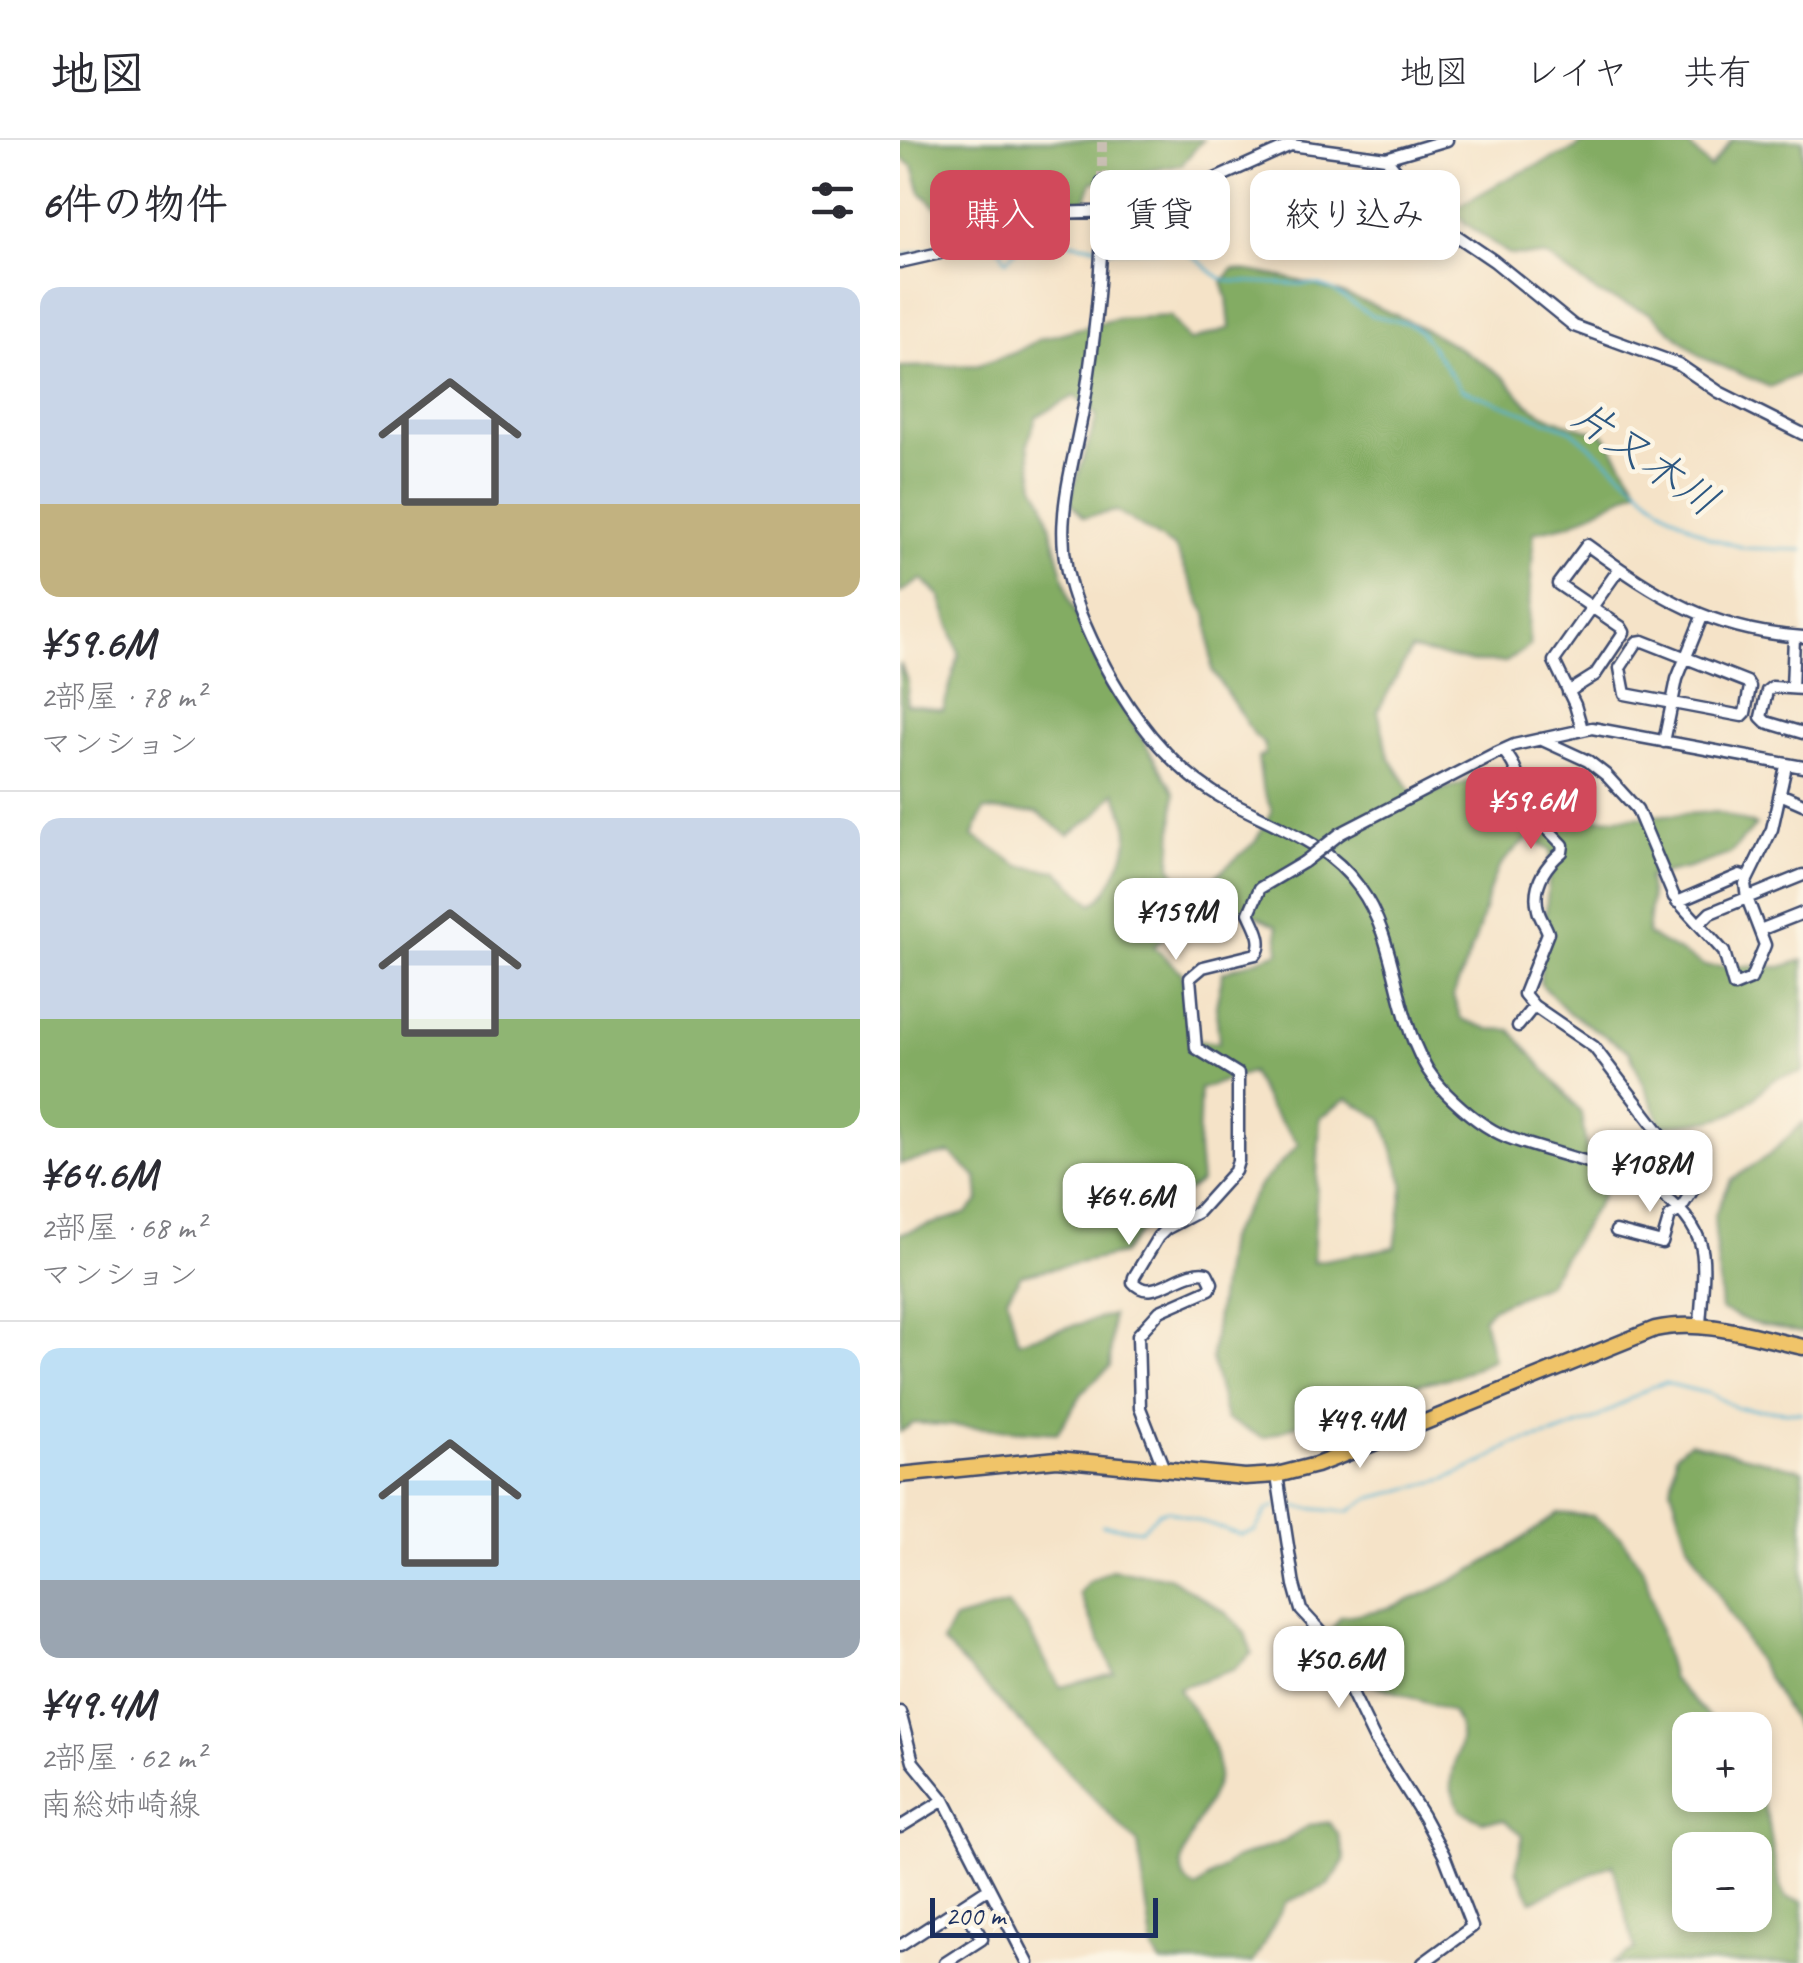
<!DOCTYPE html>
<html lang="ja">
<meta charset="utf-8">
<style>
body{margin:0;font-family:Caveat,"Klee One",sans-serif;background:#f7f7f7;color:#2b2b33;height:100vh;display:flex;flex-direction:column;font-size:38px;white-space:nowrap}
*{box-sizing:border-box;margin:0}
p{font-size:32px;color:#7c7c81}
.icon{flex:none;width:55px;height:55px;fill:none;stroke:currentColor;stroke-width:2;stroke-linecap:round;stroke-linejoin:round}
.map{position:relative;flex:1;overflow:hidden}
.side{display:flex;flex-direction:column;background:#fff;width:900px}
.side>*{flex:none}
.top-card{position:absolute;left:30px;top:30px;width:722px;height:90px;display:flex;gap:20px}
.buttons{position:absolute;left:772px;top:1572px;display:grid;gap:20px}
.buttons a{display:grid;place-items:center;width:100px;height:100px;border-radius:20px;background:#fff;box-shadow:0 5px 15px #0003;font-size:50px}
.scale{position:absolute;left:30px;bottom:25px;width:228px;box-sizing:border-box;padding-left:10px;border:5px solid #1b2f5e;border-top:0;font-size:28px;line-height:35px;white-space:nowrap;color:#1b2f5e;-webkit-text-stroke:8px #fcf5e5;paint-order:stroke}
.price{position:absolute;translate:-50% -85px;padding:0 22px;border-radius:20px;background:#fff;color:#222;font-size:32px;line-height:65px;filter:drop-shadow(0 2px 5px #0008)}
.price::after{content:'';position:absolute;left:50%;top:60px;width:30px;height:22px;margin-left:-15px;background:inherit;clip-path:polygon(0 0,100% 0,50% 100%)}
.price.current{background:#d1495b;color:#fff}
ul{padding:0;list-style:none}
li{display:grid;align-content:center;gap:20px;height:530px;padding:0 40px}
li+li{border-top:2px solid #e1e1e2}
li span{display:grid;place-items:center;height:310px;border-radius:20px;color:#555}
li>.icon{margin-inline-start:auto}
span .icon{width:180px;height:180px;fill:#fffc;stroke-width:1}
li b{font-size:42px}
h2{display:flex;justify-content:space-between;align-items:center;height:120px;padding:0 40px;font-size:42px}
.chip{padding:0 35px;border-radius:20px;background:#fff;box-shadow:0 5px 15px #0003;font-size:35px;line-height:90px}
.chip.current{background:#d1495b;color:#fff}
header{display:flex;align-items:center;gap:60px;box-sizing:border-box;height:140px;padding:0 50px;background:#fff;border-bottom:2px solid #e1e1e2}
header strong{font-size:48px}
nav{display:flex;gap:55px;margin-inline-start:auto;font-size:35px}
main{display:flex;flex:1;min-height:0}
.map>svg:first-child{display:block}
.forest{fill:#83ac64;stroke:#4f6e61;stroke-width:2.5;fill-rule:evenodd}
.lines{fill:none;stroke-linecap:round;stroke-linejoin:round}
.stream{stroke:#54b4d3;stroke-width:2.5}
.minor-tunnel{stroke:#c9bfb3;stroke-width:10;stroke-dasharray:10 5;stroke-linecap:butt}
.minor-casing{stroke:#3c4a6e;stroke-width:15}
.major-casing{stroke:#3c4a6e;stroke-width:19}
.minor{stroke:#fff;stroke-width:10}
.major{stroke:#f0c469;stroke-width:14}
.minor-bridge-casing{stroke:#3c4a6e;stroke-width:15;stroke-linecap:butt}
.minor-bridge{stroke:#fff;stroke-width:10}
.labels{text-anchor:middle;stroke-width:9;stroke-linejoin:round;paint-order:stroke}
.water-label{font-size:42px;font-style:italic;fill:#2c5781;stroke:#fcf5e5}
</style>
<header>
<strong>地図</strong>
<nav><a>地図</a><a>レイヤ</a><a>共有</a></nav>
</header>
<main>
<section class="side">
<h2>6件の物件<svg class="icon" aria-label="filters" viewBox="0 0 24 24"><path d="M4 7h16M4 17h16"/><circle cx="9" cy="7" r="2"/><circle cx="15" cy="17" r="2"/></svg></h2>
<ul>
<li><span style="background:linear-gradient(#c9d6e8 70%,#c2b280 0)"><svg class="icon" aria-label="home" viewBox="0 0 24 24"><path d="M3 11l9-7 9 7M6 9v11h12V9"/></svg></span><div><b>¥59.6M</b><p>2部屋 · 78 m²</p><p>マンション</p></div></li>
<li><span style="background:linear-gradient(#c9d6e8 65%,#8fb573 0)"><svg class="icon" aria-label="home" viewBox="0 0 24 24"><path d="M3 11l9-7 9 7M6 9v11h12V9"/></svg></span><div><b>¥64.6M</b><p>2部屋 · 68 m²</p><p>マンション</p></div></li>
<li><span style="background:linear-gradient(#bfe0f5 75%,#9aa5b1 0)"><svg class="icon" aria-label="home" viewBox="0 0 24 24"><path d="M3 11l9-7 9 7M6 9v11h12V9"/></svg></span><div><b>¥49.4M</b><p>2部屋 · 62 m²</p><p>南総姉崎線</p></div></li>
</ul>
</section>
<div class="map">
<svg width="903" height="1823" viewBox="0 0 903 1823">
<rect width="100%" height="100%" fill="#fcf5e5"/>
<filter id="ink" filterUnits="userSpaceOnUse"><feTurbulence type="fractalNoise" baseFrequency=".01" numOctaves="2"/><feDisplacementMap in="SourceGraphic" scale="20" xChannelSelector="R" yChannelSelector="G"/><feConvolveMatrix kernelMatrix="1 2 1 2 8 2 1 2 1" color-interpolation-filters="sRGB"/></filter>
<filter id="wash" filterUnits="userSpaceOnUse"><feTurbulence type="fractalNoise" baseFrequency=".0048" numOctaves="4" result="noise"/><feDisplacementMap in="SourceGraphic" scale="40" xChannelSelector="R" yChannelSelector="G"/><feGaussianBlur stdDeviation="2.25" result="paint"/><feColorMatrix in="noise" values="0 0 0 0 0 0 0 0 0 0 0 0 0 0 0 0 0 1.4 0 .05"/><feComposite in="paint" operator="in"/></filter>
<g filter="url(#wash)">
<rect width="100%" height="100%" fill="#f5e3c8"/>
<!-- forest -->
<path class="forest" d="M0 0H303L281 25 192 42 185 63 145 59 104 80 62 89 21 53 13 26 0 17Z
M685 0H784L810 28 832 0H903V232L870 247 801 217 750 173 699 154 646 116 610 115 565 83 554 69 608 38 675 9Z
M333 129C429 139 522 181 601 235 611 242 617 255 627 263 647 280 680 288 704 294L739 348 670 384 634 392 628 488 630 506 606 522H573L511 510 478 571 489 617 515 657 616 628 698 679 817 672 856 685 830 714 789 728 748 737 751 759 747 794 805 826 881 827 903 820V929L901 933C862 937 868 950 840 969 820 983 786 983 762 986L729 911 669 873 640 843 651 711 630 698C585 729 592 751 576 797 569 817 561 836 553 856L561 879 589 889 611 890 681 973 686 1006 703 1055 647 1144 594 1167 583 1178 593 1219 557 1236 476 1253 364 1298 326 1279 311 1219 327 1099 359 1046 399 1004 369 968 351 932 300 949 298 1009 301 1042 255 1074 221 1114 121 1135 107 1157 118 1201 212 1175 210 1227 185 1249 157 1293 14 1283 0 1292V1094L67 1073 79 1060 77 1038 50 1013 0 1024V523L8 543 6 564 43 570 59 514 40 456 22 439 0 453V227L78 225 114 213 140 199 215 179 270 176 289 201 330 188 327 158 322 142ZM175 256 197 276 170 361 184 377 217 371 275 408 308 478 312 530 354 595 364 604 365 614 358 618 362 647 372 671 355 702 309 742 280 746 271 725 275 653 202 532 170 460 144 362 135 345 128 304 136 277ZM215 652C219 664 228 680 228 692 228 713 209 755 192 764L158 731 120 726 73 696 84 670 138 673 168 695 195 676ZM338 767 377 786 379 812 323 832 316 866 319 903 291 900 282 833 254 807 277 783ZM447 959 483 979 504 1044 495 1107 413 1122 420 978Z
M903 983V1193L852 1183 821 1170 814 1077 831 1040 869 1015Z
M789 1302 903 1330V1598L788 1403 771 1348 776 1314Z
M658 1373 693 1376 721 1397 745 1432 772 1539 821 1590H790V1655H855V1647C877 1685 868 1722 886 1758L903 1761V1823H712L735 1810 713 1724 632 1761 616 1730 623 1695 604 1680 582 1681 560 1670C557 1663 552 1653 551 1646 549 1617 572 1602 552 1572L450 1536 432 1520 428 1494 440 1477C458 1473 477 1472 494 1466 552 1445 609 1411 658 1373ZM790 1710H855V1775H790Z
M211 1430 269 1437 326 1473 345 1493 352 1513 333 1530 278 1548C294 1573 318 1599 318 1631 319 1662 254 1730 296 1748L334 1719 383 1702 410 1685 429 1682 439 1695 445 1720 429 1745 386 1762 353 1823H261L253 1810 238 1704 42 1502 54 1480 107 1465 126 1486 160 1547 214 1533 179 1453 188 1442Z"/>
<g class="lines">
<!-- stream -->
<path class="stream" d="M96 101 106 121 129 96 200 107
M208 109C232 112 265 105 288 114 303 121 311 136 327 141L418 145 432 150 471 175 510 184 521 192 561 249 671 290 764 369 810 398 845 408 903 410
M0 116 37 108 93 87
M384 1366 448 1372 468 1359 546 1339 584 1322 613 1304 655 1294 695 1279 751 1247 765 1243 811 1254 837 1268 903 1273
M202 1385 241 1390 258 1373 267 1370 341 1395 355 1391 367 1370 376 1366"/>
</g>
</g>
<g filter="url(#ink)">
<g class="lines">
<!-- minor-tunnel -->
<path class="minor-tunnel" d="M202 42V0"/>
<!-- minor casing -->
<g class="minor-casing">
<path id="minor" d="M486 18 538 83 594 121 674 186 778 224 819 252 903 294
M202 42C204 114 197 182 186 253 174 332 146 388 178 468 208 543 256 622 328 661 375 686 427 702 459 747 504 808 491 898 546 953 564 971 584 988 607 997 670 1022 773 1030 800 1102 807 1121 801 1164 800 1185
M0 122 62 108 153 73 246 70 391 5 486 18 547 0
M743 501 847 542 850 547 845 573 842 576 725 554 720 528 737 502Z
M892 548 894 497
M903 549 872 547 867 551 861 577 866 582 903 593
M668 552 695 535 724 492 721 487 658 444 687 405C758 457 812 491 903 497
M682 589 675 565 654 521 719 429
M640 599 688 621 706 635 737 669 774 757 824 812 834 846 851 839 865 805 847 758 845 744 872 689 886 626
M764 602 777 539 802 477
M603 610C634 648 603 642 603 677L623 672 633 674 663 705 662 712C644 727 632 746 638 770 640 779 646 785 648 793L624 854 634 866 694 907 796 1040V1045L779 1071 770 1076 762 1103 716 1091
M880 654 903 664
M441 693 594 614 614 605 692 588 903 627
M777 762 840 735 847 738
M799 784 810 773 903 735
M860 790 903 773
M618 886 634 866
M264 1329 240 1268 238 1195 260 1171 310 1149 312 1143 307 1133C282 1127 252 1165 233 1142L234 1137 258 1097 266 1089 298 1072 335 1031 338 1021V934L296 908 290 838 303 827 356 814C365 802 355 786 349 773L360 748 404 722
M377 1335 394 1445 401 1470 424 1495 474 1598 523 1676 544 1715 572 1787 523 1823
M0 1572 13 1622 44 1660 128 1823
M0 1687 44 1660
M0 1806 89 1748
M45 1823 82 1799 63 1765"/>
</g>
<!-- major casing -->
<g class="major-casing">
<path id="major" d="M0 1335 157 1319 345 1337 377 1335 416 1325 471 1304 755 1189C804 1178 855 1197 903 1207"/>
</g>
<!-- minor -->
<use href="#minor" class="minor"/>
<!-- major -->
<use href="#major" class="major"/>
<!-- minor-bridge casing -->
<g class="minor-bridge-casing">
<path id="minor-bridge" d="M404 722 441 693"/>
</g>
<!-- minor-bridge -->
<use href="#minor-bridge" class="minor-bridge"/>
</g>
</g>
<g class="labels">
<!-- water labels -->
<g class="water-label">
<text transform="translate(746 317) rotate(35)" y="15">片又木川</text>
</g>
</g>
</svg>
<div class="buttons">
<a>+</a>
<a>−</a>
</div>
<div class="scale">200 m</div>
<b class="price current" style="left:631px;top:712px">¥59.6M</b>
<b class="price" style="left:276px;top:823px">¥159M</b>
<b class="price" style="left:750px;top:1075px">¥108M</b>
<b class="price" style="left:229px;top:1108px">¥64.6M</b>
<b class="price" style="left:460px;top:1331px">¥49.4M</b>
<b class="price" style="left:439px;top:1571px">¥50.6M</b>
<div class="top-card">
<a class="chip current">購入</a>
<a class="chip">賃貸</a>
<a class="chip">絞り込み</a>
</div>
</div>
</main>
